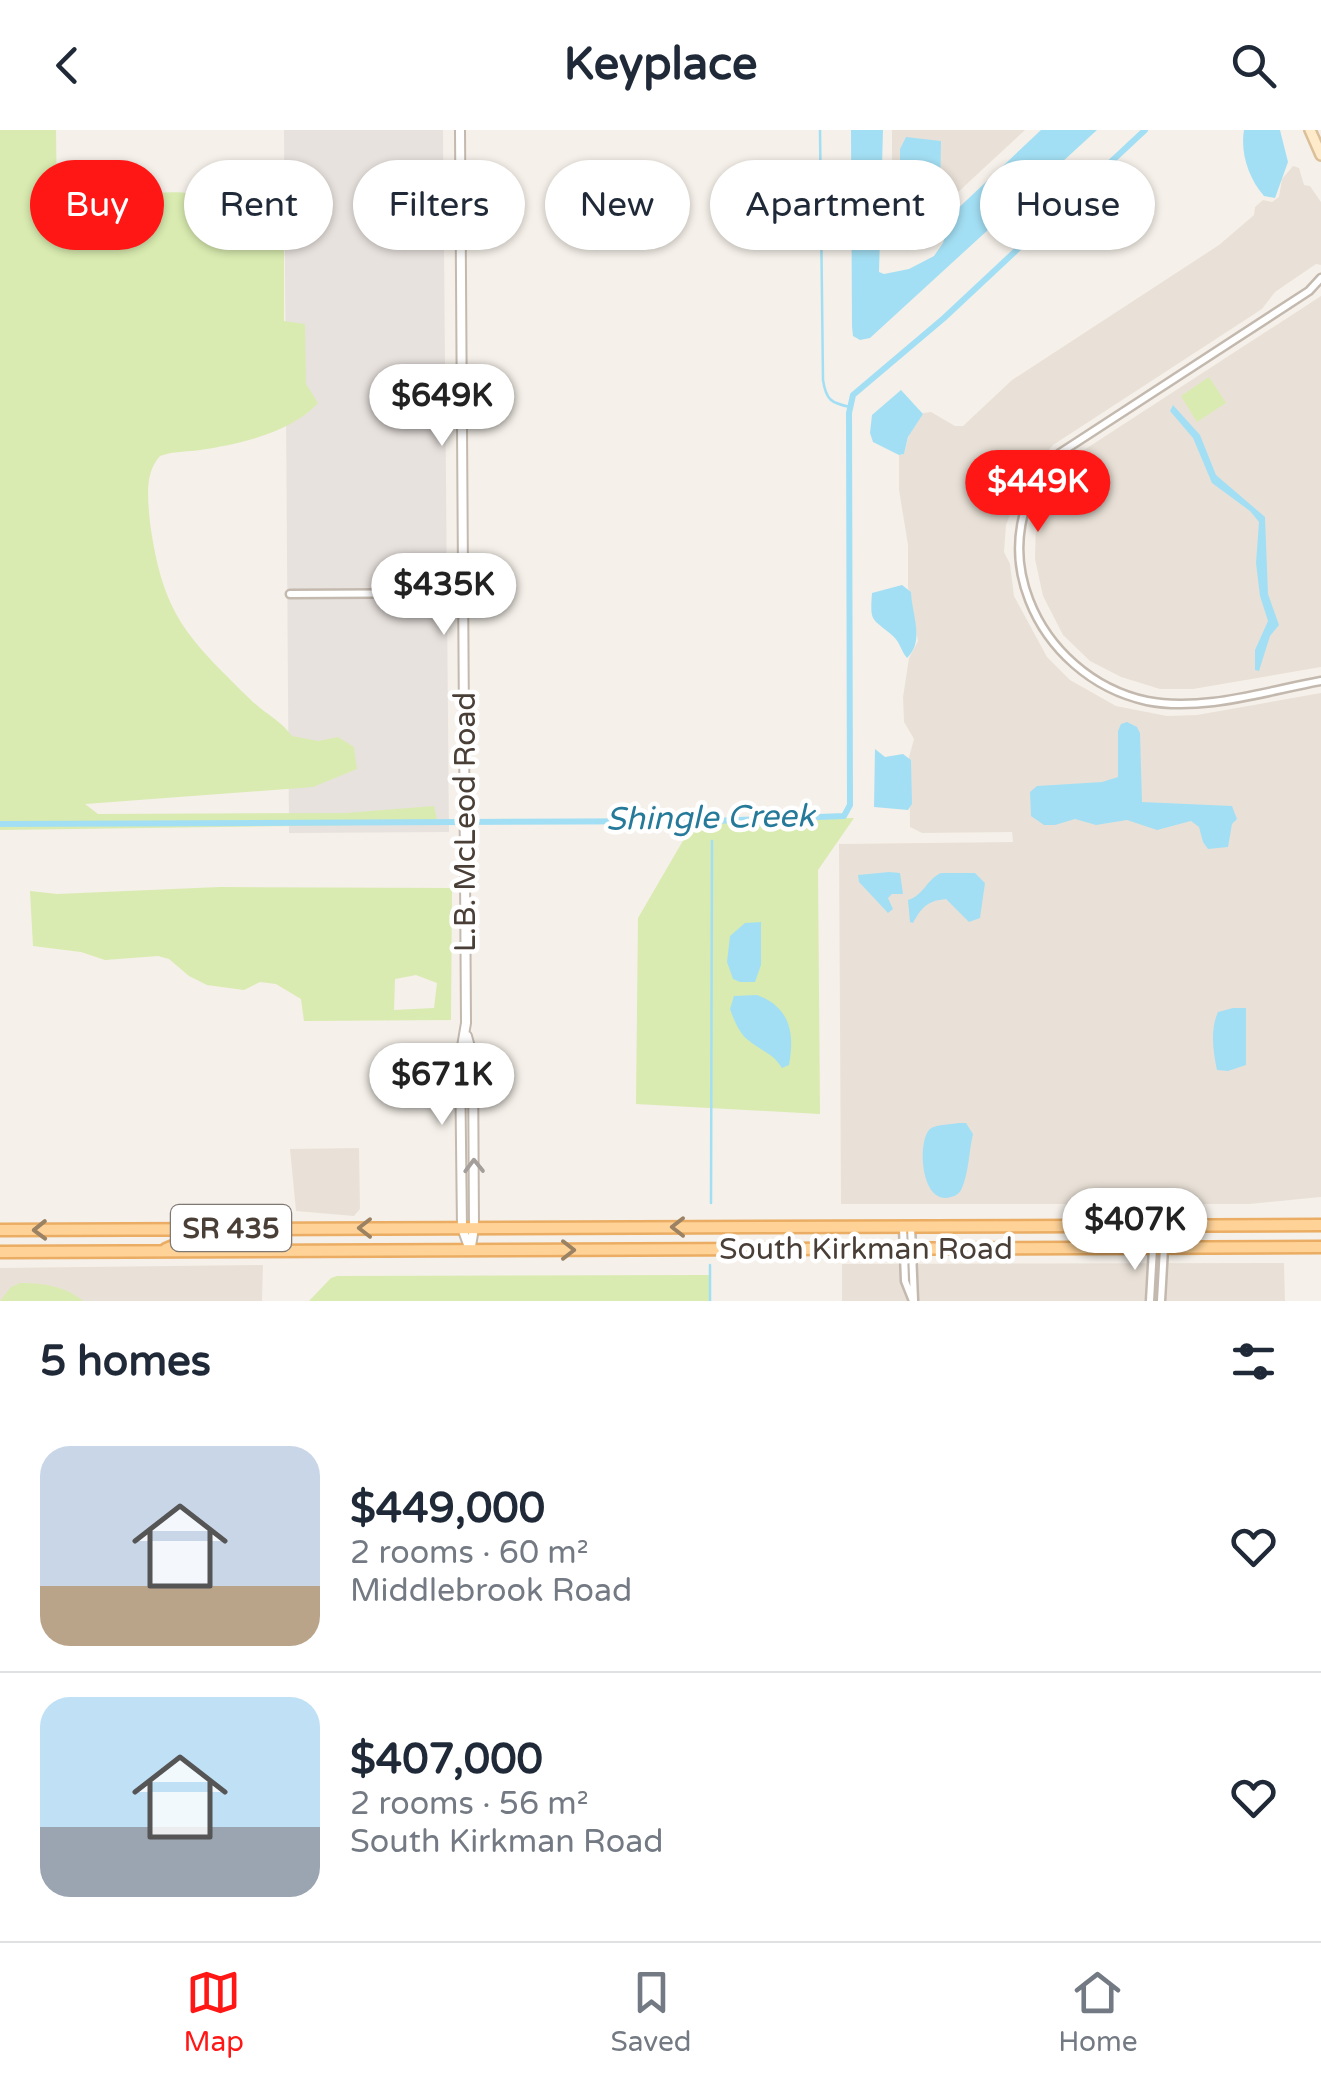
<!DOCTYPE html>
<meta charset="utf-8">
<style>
body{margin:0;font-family:"Varela Round",sans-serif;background:#f2f2f3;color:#1f2937;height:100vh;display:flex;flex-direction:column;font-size:38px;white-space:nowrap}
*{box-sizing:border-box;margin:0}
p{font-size:32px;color:#747a83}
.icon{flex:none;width:55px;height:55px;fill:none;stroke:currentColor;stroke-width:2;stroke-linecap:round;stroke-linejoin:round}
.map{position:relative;height:1171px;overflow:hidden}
.drawer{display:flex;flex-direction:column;background:#fff;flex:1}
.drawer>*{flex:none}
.banner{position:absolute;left:30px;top:30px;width:1262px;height:90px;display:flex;gap:20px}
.price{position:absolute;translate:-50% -85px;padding:0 22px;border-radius:35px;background:#fff;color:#222;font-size:32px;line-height:65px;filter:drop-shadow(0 2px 5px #0008)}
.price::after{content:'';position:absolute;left:50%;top:60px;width:30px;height:22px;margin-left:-15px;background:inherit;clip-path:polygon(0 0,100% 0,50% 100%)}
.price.active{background:#ff1716;color:#fff}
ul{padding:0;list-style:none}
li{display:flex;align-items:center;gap:30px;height:250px;padding:0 40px}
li+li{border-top:2px solid #e0e1e3}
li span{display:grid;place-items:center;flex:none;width:280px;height:200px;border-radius:30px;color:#555}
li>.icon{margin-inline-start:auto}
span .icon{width:120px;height:120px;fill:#fffc;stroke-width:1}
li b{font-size:42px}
h2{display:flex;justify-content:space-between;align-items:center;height:120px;padding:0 40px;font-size:42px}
.tag{padding:0 35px;border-radius:45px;background:#fff;box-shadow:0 2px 8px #0004;font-size:35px;line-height:90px}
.tag.active{background:#ff1716;color:#fff}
header{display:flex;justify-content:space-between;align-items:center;height:130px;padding:0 40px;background:#fff;font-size:45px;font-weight:700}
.dock{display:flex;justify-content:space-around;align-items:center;height:140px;border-top:2px solid #e0e1e3;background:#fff;font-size:28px;color:#747a83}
.dock a{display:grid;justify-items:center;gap:5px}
.dock .active{color:#ff1716}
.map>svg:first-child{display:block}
.residential{fill:#e9e1d7}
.industrial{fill:#e8e2de}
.green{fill:#d9ebb0;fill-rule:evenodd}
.water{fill:#a3dff4}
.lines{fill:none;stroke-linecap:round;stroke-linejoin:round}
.stream{stroke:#a3dff4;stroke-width:2.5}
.canal{stroke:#a3dff4;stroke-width:6}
.minor-casing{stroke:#c4b9ae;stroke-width:11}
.tertiary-casing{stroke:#c4b9ae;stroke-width:12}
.secondary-casing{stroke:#dabf99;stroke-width:14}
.primary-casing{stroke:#eaad63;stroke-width:15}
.minor{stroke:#fff;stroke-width:6}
.tertiary{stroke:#fff;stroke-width:8}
.secondary{stroke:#ffeac9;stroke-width:9}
.primary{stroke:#ffd398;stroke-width:10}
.oneway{stroke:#a49f9b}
.oneway2{stroke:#9b8263}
.labels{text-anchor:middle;stroke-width:9;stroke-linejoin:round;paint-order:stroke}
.shield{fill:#fff;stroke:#807973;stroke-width:2.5}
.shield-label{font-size:28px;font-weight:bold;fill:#4a3f37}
.street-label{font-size:30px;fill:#4a3f37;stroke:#fff}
.water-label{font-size:32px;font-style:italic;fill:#257a9a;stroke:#fff}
</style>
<header><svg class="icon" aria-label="back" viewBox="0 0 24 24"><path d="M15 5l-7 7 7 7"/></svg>Keyplace<svg class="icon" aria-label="search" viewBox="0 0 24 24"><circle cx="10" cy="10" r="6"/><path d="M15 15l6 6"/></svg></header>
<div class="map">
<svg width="1321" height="1171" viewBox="0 0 1321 1171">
<rect width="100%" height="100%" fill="#f5f0e9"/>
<!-- residential -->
<path class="residential" d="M892 0H1025L942 77 923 81 900 73 892 60Z
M1293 36 1299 38 1304 55 1310 56 1321 72V135L1316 134 1275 162 1262 179 1053 315 1030 341 1020 359 1006 395 1004 422 1010 434 1014 466 1047 527 1070 550 1116 576 1167 586 1197 585 1321 563V1067L1249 1074H841L839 714 1013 712 1012 702 922 703 910 697 909 627 914 609 904 592 903 567 909 528 918 511 908 457V415L899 360V325L904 324 909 305 923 283 931 282 955 296H963L1012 250 1219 115 1254 85 1255 77 1263 70 1272 72 1279 67 1282 49Z
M1321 166V537L1193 559H1160L1121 547 1090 531 1063 505 1043 466 1035 429 1036 387 1045 357 1055 344 1087 318Z
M359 1018 360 1079 354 1086 296 1081 290 1019Z
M1284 1133 1285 1171H842V1134Z
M263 1135 262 1171H0V1138Z"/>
<!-- industrial -->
<path class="industrial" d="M284 0H443L449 702 289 703Z"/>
<!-- green -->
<path class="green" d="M0 0H56L57 79C110 74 166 50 219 70 243 79 264 97 284 113V191L305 194 306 254 318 273C291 303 239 314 200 320 186 322 173 321 160 326 144 343 148 370 150 393 163 486 187 507 251 570 265 584 280 590 292 606L318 611 338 607 354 617 357 639 313 657 85 674 98 684 345 683 434 676 438 694 0 700Z
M1209 247 1226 273 1197 292 1181 266Z
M854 688 818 740 820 984 636 974 638 788 691 697 695 692Z
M220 757 452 758 451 890 304 891 301 869 276 854 260 852 244 860 207 855 189 846 169 829 158 826 105 830 81 822 33 816 30 761 57 764ZM416 845 437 853 434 878 394 880 395 849Z
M711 1145V1171H309L331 1148 337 1146Z
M20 1153C43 1153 65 1156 83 1171H0L11 1157Z"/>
<!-- water -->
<path class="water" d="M851 0H883L879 142 884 144 909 139 934 126 943 113 951 85 1041 0H1097L870 208 860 210 853 206 852 197Z
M1244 0H1280L1288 32 1275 68 1264 66C1249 49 1240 23 1244 0Z
M906 7 941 11 940 65 936 74 927 76 903 65 900 59V19Z
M901 260 923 284 908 307 904 324 899 325 873 312 870 303 872 285Z
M1173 275 1200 305 1216 345 1265 387 1268 464 1279 495 1270 506 1259 541 1255 540V520L1268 491 1260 466 1256 433 1259 392 1250 381 1212 353 1193 308 1170 281Z
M902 455 911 462C912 485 925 511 907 528 901 521 900 512 893 506 871 487 870 493 872 463Z
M1127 592 1137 597 1140 603 1142 672 1232 676 1237 689 1232 694 1228 717 1208 719 1203 712 1199 697 1191 691 1157 700 1127 690 1096 695 1075 689 1055 695H1044L1031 686 1030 662 1037 656 1102 652 1118 647V601L1121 594Z
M875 619 885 627 903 624 911 630 912 674 908 680 874 677Z
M889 742 900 743 903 764H892L888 768 893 779 888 783 859 752 858 745Z
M941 743H975L985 753 980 788 969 792 946 769C927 771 922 777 913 793L910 792 908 770C924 765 927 749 941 743Z
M761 792V835L755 852H740L733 849 727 832 730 806 745 793Z
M757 865C790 877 795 903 789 935L782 938C773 923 761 921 748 910 739 903 734 890 730 879L734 866Z
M1233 878H1246V935L1228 941 1217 940C1213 922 1210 899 1218 882Z
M958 993H966L973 1004C969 1020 969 1042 962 1058 960 1063 956 1066 951 1067 921 1076 917 1014 929 1000 934 994 950 995 958 993Z"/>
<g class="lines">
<!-- stream -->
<path class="stream" d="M820 0 823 250C826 270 831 273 850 277
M711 1073 712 711
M710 1171V1135"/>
<!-- canal -->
<path class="canal" d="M0 694 713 691 844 686 850 675 849 283 853 265 944 188 1145 0"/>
<!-- minor casing -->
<g class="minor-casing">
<path id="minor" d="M1321 148 1309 161 1060 323C973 409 1036 547 1147 571 1202 582 1266 561 1321 551
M290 464 463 463
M903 1097 905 1151 913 1171
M911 1097 914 1170
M1150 1171 1153 1118
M1161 1171 1164 1118"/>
</g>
<!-- tertiary casing -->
<g class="tertiary-casing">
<path id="tertiary" d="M460 0 466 893 460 928 462 1098 470 1120
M467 906 473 928 474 1098 471 1116"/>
</g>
<!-- secondary casing -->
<g class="secondary-casing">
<path id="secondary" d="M1310 0 1321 25"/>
</g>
<!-- primary casing -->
<g class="primary-casing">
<path id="primary" d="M0 1100 1321 1095
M166 1119 185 1111 203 1098
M0 1122 1321 1117"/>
</g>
<!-- minor -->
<use href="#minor" class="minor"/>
<!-- tertiary -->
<use href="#tertiary" class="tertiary"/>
<!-- secondary -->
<use href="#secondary" class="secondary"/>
<!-- primary -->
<use href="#primary" class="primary"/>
</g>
<!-- one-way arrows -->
<defs><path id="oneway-chevron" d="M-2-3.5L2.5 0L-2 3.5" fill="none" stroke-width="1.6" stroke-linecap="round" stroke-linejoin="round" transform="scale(2.5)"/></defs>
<use class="oneway" href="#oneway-chevron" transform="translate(474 1036) rotate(-91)"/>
<g class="oneway2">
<use href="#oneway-chevron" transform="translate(678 1097) rotate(180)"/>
<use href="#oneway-chevron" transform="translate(365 1098) rotate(180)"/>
<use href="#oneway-chevron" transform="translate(40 1100) rotate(179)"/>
<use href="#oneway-chevron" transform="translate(568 1120)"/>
</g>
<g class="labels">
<!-- shield labels -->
<rect class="shield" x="171" y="1075" width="120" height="46" rx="8"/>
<g class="shield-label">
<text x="231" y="1108">SR 435</text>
</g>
<!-- street labels -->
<g class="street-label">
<text transform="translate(465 692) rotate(-90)" y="10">L.B. McLeod Road</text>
<text x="866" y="1129">South Kirkman Road</text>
</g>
<!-- water labels -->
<g class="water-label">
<text transform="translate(710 687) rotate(-1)" y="11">Shingle Creek</text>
</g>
</g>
</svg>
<b class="price" style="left:442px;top:319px">$649K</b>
<b class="price active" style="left:1038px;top:405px">$449K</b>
<b class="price" style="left:444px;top:508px">$435K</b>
<b class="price" style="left:442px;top:998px">$671K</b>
<b class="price" style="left:1135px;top:1143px">$407K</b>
<div class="banner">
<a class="tag active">Buy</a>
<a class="tag">Rent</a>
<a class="tag">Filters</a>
<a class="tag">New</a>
<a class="tag">Apartment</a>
<a class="tag">House</a>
</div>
</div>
<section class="drawer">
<h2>5 homes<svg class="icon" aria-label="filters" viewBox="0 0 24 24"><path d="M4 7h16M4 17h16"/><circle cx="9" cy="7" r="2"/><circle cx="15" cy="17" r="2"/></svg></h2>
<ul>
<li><span style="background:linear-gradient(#c9d6e8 70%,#b9a48a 0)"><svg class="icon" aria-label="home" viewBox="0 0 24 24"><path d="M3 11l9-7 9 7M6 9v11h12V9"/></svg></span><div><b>$449,000</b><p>2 rooms · 60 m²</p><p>Middlebrook Road</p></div><svg class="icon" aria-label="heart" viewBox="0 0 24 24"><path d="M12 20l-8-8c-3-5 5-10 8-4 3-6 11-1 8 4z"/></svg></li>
<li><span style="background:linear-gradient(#bfe0f5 65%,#9aa5b1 0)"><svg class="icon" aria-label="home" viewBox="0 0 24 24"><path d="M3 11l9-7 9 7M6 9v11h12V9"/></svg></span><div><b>$407,000</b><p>2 rooms · 56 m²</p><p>South Kirkman Road</p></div><svg class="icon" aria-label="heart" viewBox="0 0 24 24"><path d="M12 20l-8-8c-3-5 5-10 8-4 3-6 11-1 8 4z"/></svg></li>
</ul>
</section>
<nav class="dock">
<a class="active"><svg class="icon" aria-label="map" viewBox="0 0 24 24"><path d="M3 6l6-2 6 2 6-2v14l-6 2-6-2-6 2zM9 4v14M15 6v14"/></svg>Map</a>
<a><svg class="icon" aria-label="saved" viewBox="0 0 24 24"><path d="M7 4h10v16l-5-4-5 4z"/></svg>Saved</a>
<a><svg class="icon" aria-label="home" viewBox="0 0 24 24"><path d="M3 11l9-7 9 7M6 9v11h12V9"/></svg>Home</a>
</nav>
